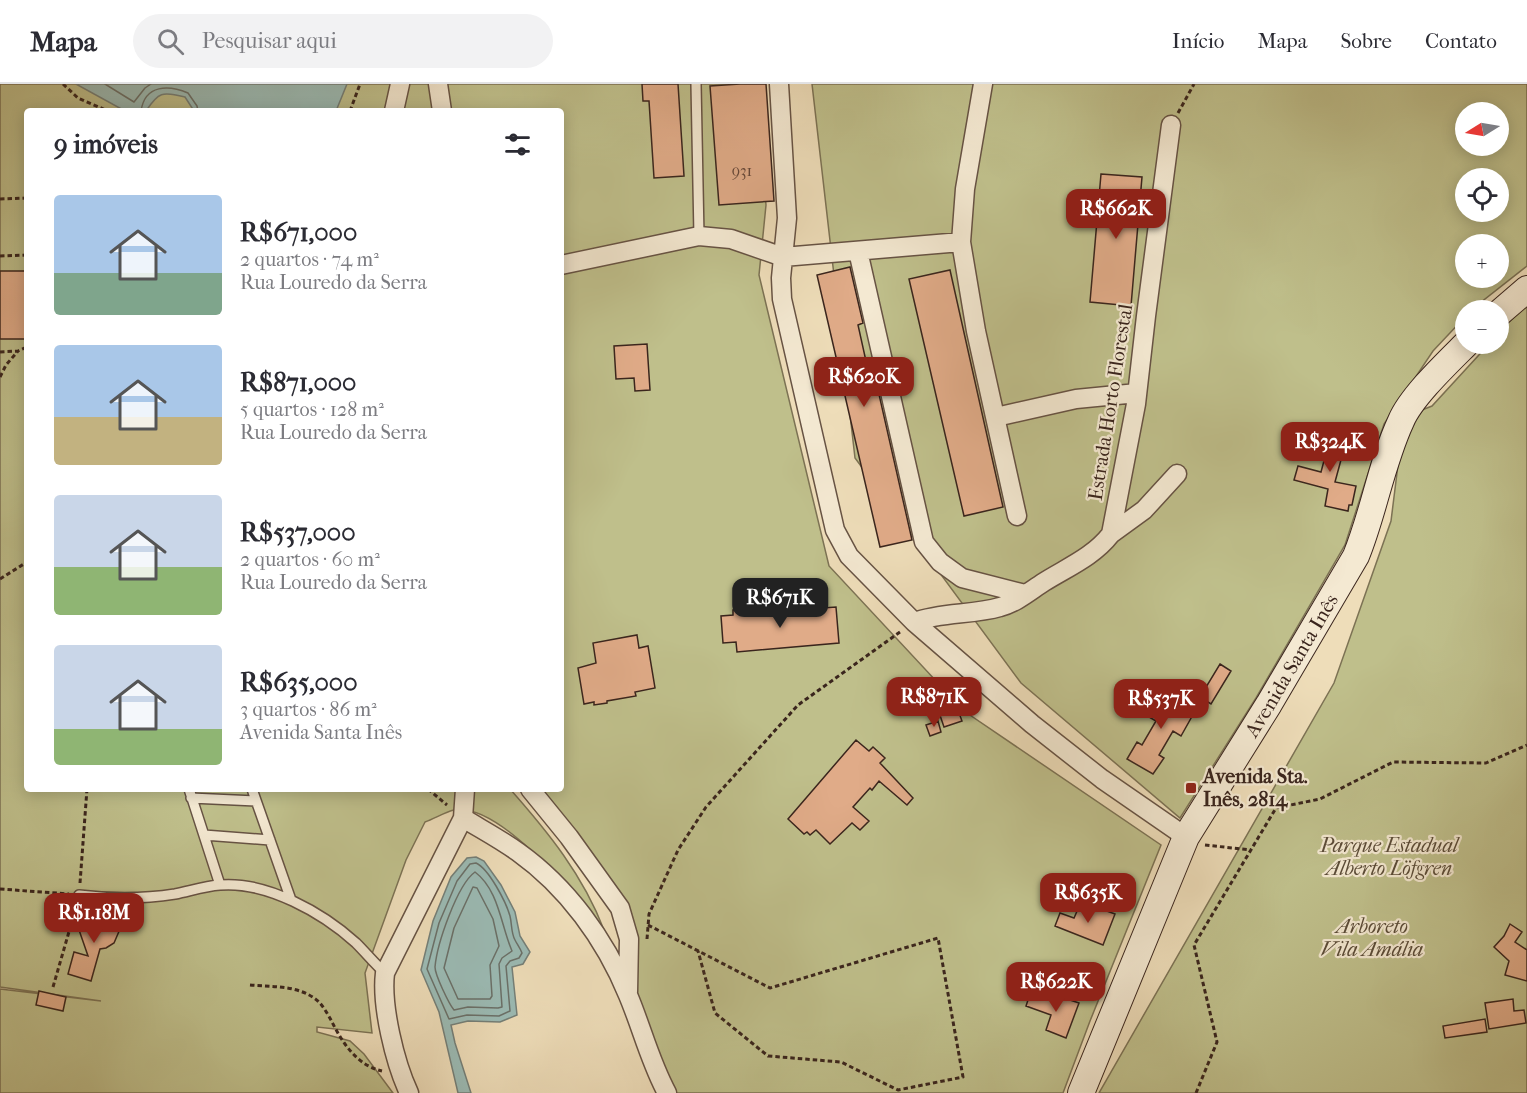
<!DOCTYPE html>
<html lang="pt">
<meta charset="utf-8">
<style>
body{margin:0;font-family:"IM FELL French Canon",serif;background:#f2f2f3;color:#2b2b33;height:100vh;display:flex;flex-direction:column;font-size:22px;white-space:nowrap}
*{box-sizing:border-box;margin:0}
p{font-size:20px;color:#7c7c81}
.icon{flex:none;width:33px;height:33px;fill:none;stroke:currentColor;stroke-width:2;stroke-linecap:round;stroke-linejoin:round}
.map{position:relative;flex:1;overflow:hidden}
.drawer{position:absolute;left:24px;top:24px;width:540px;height:684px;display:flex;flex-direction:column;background:#fff;border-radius:6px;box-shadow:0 3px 15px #0003}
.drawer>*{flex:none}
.needle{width:39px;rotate:259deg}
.fabs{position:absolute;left:1455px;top:18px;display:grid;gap:12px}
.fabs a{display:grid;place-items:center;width:54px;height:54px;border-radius:50%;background:#fff;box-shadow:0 3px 15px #0003;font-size:30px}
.price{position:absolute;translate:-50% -51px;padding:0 14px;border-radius:12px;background:#8f2418;color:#fff;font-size:20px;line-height:39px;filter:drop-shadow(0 2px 3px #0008)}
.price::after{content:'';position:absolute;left:50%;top:36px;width:18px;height:14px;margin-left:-9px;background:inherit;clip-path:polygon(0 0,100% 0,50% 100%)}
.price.selected{background:#222;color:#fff}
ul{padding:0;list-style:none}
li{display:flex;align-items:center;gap:18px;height:150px;padding:0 30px}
li span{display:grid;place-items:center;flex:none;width:168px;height:120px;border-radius:6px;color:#555}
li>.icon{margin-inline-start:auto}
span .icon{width:72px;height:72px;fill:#fffc;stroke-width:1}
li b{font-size:26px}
h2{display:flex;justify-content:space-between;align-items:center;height:72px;padding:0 30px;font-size:26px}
header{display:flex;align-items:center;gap:36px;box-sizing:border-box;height:84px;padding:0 30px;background:#fff;border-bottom:2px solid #e1e1e2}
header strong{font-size:28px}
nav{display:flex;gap:33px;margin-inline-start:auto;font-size:21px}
.search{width:420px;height:54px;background:#f2f2f3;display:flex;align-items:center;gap:15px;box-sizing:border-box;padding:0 21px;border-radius:33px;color:#7c7c81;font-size:22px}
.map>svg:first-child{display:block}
.green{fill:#bfbf8b;stroke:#7c7254;stroke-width:1.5;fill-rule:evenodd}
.water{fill:#9bbbb5;stroke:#747f78;stroke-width:1.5}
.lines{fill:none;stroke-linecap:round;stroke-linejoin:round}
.shore{stroke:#6a7069;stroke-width:1.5}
.building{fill:#e0ab88;stroke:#3a251d;stroke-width:1.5}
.lane-casing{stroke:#675344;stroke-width:12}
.street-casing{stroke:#675344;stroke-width:21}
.secondary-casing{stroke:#3a251d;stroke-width:28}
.path{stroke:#3a251d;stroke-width:3;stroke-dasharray:4.5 3;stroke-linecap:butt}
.lane{stroke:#f4e9d2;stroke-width:9}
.street{stroke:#f4e9d2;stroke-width:18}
.secondary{stroke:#f4e9d2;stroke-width:26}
.poi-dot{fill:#8f2418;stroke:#f4e9d2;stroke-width:2}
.labels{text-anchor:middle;stroke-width:4.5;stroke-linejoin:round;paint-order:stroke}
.number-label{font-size:16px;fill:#644638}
.street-label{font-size:20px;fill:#3a251d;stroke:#f4e9d2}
.poi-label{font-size:20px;font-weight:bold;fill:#3a251d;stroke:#f4e9d2;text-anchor:start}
.park-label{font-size:20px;font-style:italic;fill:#5b4c38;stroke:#f4e9d2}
</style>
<header>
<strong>Mapa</strong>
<div class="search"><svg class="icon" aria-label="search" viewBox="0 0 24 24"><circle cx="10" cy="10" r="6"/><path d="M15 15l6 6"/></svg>Pesquisar aqui</div>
<nav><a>Início</a><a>Mapa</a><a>Sobre</a><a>Contato</a></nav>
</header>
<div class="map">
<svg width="1527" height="1009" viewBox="0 0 1527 1009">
<rect width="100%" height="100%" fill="#eeddb9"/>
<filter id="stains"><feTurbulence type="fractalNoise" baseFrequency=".00333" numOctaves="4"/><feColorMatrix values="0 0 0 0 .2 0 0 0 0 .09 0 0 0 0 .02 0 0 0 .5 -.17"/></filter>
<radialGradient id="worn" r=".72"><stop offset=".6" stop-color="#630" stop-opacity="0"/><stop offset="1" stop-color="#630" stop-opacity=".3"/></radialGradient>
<!-- green -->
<path class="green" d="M0 0H755L766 121 759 191 829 482 964 627 1161 761 1090 937 1063 1009H674L646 946 622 843 536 705H561V27H27V705H510C548 748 583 791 604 846 577 814 499 717 454 726 445 728 434 735 425 738L406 776 365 889 372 949 317 943V948L350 957 364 970 393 1009H0V905L101 917 0 903Z
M812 0H1527V182L1471 226H1466L1465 233 1433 267 1384 340 1345 461 1256 614 1180 734 1021 599 855 374ZM1466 28H1498V62H1466ZM1466 94H1498V128H1466ZM1466 160H1498V194H1466Z
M1527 218V1009H1099L1334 599 1391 437 1404 333 1432 322 1489 260H1498L1499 249Z"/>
<!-- water -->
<path class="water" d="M76 0H347L336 27H194L185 13C162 8 159 7 146 27H125Z
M476 773 484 777 501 801 515 828 520 852 530 868 523 880 512 883 517 931 500 938 468 937 451 941 455 959 471 1009H458L439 928 421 886 433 837 451 793 467 774Z"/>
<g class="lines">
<!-- shore -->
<path class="shore" d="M105 0 134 18 145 4 151 0
M141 27C145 0 169 1 188 9L197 22 198 27
M476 779C489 785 506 818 510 832 512 840 511 849 515 856 517 860 520 864 522 869L519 874 510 877 506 882 510 927 499 932 467 931 449 935 427 885 439 839 457 797 470 780Z
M475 788C499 806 501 842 512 867L502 874 499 880 502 923 498 924 468 923 454 926C449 920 435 891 435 883 437 860 457 801 475 788Z
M473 803 477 804 493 835 499 862 490 881 492 912 490 915H458L444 884 454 844Z"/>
</g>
<!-- building -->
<path class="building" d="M642 0H678L684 92 654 94 649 17H643Z
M740 0H766L774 117 719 121 710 2Z
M1101 90 1142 93 1131 222 1090 218Z
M850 183 863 239 858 241 866 277 864 278 869 298 876 297 912 456 880 463 817 191Z
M950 186 1003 423 964 432 909 195Z
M0 187H27V255H0Z
M647 260 650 306 635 307 634 294 616 295 614 262Z
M1325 343 1348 350 1335 398 1356 402 1352 421H1349L1348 427 1325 422 1328 405 1294 396 1298 382 1321 388 1329 358 1321 355Z
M836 523 839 559 737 568 736 558 723 559 721 532 733 531V526L753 525V529Z
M637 551 639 564 648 562 655 604 635 608 636 612 607 617V619L594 621V618L584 620 578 584 596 579 593 559Z
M1220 580 1231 587 1211 620 1200 613Z
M949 602 962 637 944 643 932 608Z
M1159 606 1195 627 1181 652 1173 647 1159 671 1164 674 1153 690 1127 675 1137 658 1142 661 1156 637 1144 630Z
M938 637 941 648 930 652 926 641Z
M856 656 869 667 873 663 885 674 880 679 913 714 907 721 879 697 872 706 870 704 853 723 869 737 860 746 852 739 830 760 816 746 810 751 807 748 804 750 788 735Z
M1093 822 1115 830 1103 861 1055 842 1060 829 1074 834 1078 825 1090 830Z
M92 825 109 827 116 835 120 845 114 859 106 864 100 865 91 897 68 890 74 868 88 872 78 843 97 844Z
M1510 840 1522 848 1515 858 1527 866V897L1505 891 1509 877 1494 863 1504 852Z
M39 907 66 913 63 927 36 921Z
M1030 910 1056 918 1058 912 1079 919 1066 954 1046 946 1051 931 1026 922Z
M1513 915 1514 927 1524 926 1526 939 1489 945 1485 919Z
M1485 935 1487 948 1445 954 1443 942Z"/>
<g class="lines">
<!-- lane casing -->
<g class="lane-casing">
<path id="lane" d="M696 0 699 152
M189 705 220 801
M252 705 291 816
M191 714 256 717
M204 751 270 756
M79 811C112 815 143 815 175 810 190 807 205 802 220 801 267 797 323 829 356 859 366 869 375 880 385 889"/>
</g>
<!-- street casing -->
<g class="street-casing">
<path id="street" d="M438 0 442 27
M779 0 787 134 781 194 782 215 835 446 849 472 914 538 1032 640 1102 695 1186 753
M983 0 965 105 961 158 976 247 1017 432
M394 27 400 0
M858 167 924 458 940 478 962 494 1025 510
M561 181 699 152 731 155 783 173 961 158
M996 333 1076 315 1137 309
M1111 450 1144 426 1177 390
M914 538C942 528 972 531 1000 523 1016 519 1030 507 1044 498 1068 483 1093 473 1111 450L1136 320 1146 232 1171 41
M530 705 569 753 620 824 629 855 628 908
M463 734C481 745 500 755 518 768 567 803 605 855 628 911 642 944 650 978 667 1009
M409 1009C395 979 381 922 385 889L463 734 465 705"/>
</g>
<!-- secondary casing -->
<g class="secondary-casing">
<g id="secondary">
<path d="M1498 230 1527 205"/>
<path id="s1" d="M1081 1009 1186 753 1269 620 1356 472C1374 428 1381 380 1401 337 1411 313 1447 279 1466 260"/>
</g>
</g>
<!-- path -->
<path class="path" d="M63 0 78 14 108 27
M350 27 360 0
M1178 29 1194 0
M0 115 27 114
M0 172 27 171
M0 268 18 267 27 263
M0 293 6 281 18 267
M0 495 27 478
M428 705 447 721
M1205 761 1251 766
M80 799 87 705
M0 805 69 810
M648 841 770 904 938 854 963 993 898 1006 841 978 768 972 715 929 698 867
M647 855 649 830 678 766 706 723 798 621 900 548
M250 901C272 903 295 901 314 914 321 918 327 929 331 936 342 958 356 981 382 987
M53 903 77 820
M1196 1009 1217 958 1194 861 1276 724 1320 715 1393 678 1486 679 1527 661"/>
<!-- lane -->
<use href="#lane" class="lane"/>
<!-- street -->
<use href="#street" class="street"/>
<!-- secondary -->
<use href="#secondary" class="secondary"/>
</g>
<!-- markers -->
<rect class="poi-dot" x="1185" y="698" width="12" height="12" rx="3"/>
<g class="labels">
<!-- number labels -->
<g class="number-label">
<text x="742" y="92">931</text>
</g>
<!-- street labels -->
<g class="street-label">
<text transform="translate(1110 318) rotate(-81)" y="7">Estrada Horto Florestal</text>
<text dy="7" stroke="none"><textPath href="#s1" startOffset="478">Avenida Santa Inês</textPath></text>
</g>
<!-- poi labels -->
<g class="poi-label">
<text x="1203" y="699">Avenida Sta.<tspan x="1203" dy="23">Inês, 2814</tspan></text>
</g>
<!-- park labels -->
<g class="park-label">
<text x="1389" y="768">Parque Estadual<tspan x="1389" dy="23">Alberto Löfgren</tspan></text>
<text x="1372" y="849">Arboreto<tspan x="1372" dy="23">Vila Amália</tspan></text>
</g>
</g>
<rect width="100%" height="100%" filter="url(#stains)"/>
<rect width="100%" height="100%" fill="url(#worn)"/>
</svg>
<div class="fabs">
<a><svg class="needle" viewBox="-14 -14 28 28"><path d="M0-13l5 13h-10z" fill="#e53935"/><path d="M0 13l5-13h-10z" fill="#7c7c81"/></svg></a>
<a><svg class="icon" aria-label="locate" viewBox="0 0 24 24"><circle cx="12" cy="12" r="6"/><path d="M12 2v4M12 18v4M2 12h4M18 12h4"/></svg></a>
<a>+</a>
<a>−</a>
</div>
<b class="price" style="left:1116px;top:156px">R$662K</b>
<b class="price" style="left:864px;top:324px">R$620K</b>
<b class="price" style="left:1330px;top:389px">R$324K</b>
<b class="price selected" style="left:780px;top:545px">R$671K</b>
<b class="price" style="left:934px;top:644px">R$871K</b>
<b class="price" style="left:1161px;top:646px">R$537K</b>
<b class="price" style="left:1088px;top:840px">R$635K</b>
<b class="price" style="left:94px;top:860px">R$1.18M</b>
<b class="price" style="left:1056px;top:929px">R$622K</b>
<section class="drawer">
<h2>9 imóveis<svg class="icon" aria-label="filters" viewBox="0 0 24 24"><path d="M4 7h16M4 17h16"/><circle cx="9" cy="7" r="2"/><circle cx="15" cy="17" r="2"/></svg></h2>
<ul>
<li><span style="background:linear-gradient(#a9c7e8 65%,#7fa58c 0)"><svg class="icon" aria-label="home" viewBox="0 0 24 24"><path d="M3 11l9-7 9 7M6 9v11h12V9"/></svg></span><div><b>R$671,000</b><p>2 quartos · 74 m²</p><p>Rua Louredo da Serra</p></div></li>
<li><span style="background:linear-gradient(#a9c7e8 60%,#c2b280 0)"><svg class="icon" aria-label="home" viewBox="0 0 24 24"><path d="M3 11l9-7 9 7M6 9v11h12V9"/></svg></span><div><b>R$871,000</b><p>5 quartos · 128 m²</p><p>Rua Louredo da Serra</p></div></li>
<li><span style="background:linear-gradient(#c9d6e8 60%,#8fb573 0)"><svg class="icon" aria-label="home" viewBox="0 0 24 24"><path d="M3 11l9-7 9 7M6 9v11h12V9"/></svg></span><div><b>R$537,000</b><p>2 quartos · 60 m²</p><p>Rua Louredo da Serra</p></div></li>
<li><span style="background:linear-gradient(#c9d6e8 70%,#8fb573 0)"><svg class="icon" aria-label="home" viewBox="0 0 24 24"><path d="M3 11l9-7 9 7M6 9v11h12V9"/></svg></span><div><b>R$635,000</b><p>3 quartos · 86 m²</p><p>Avenida Santa Inês</p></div></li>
</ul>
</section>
</div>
